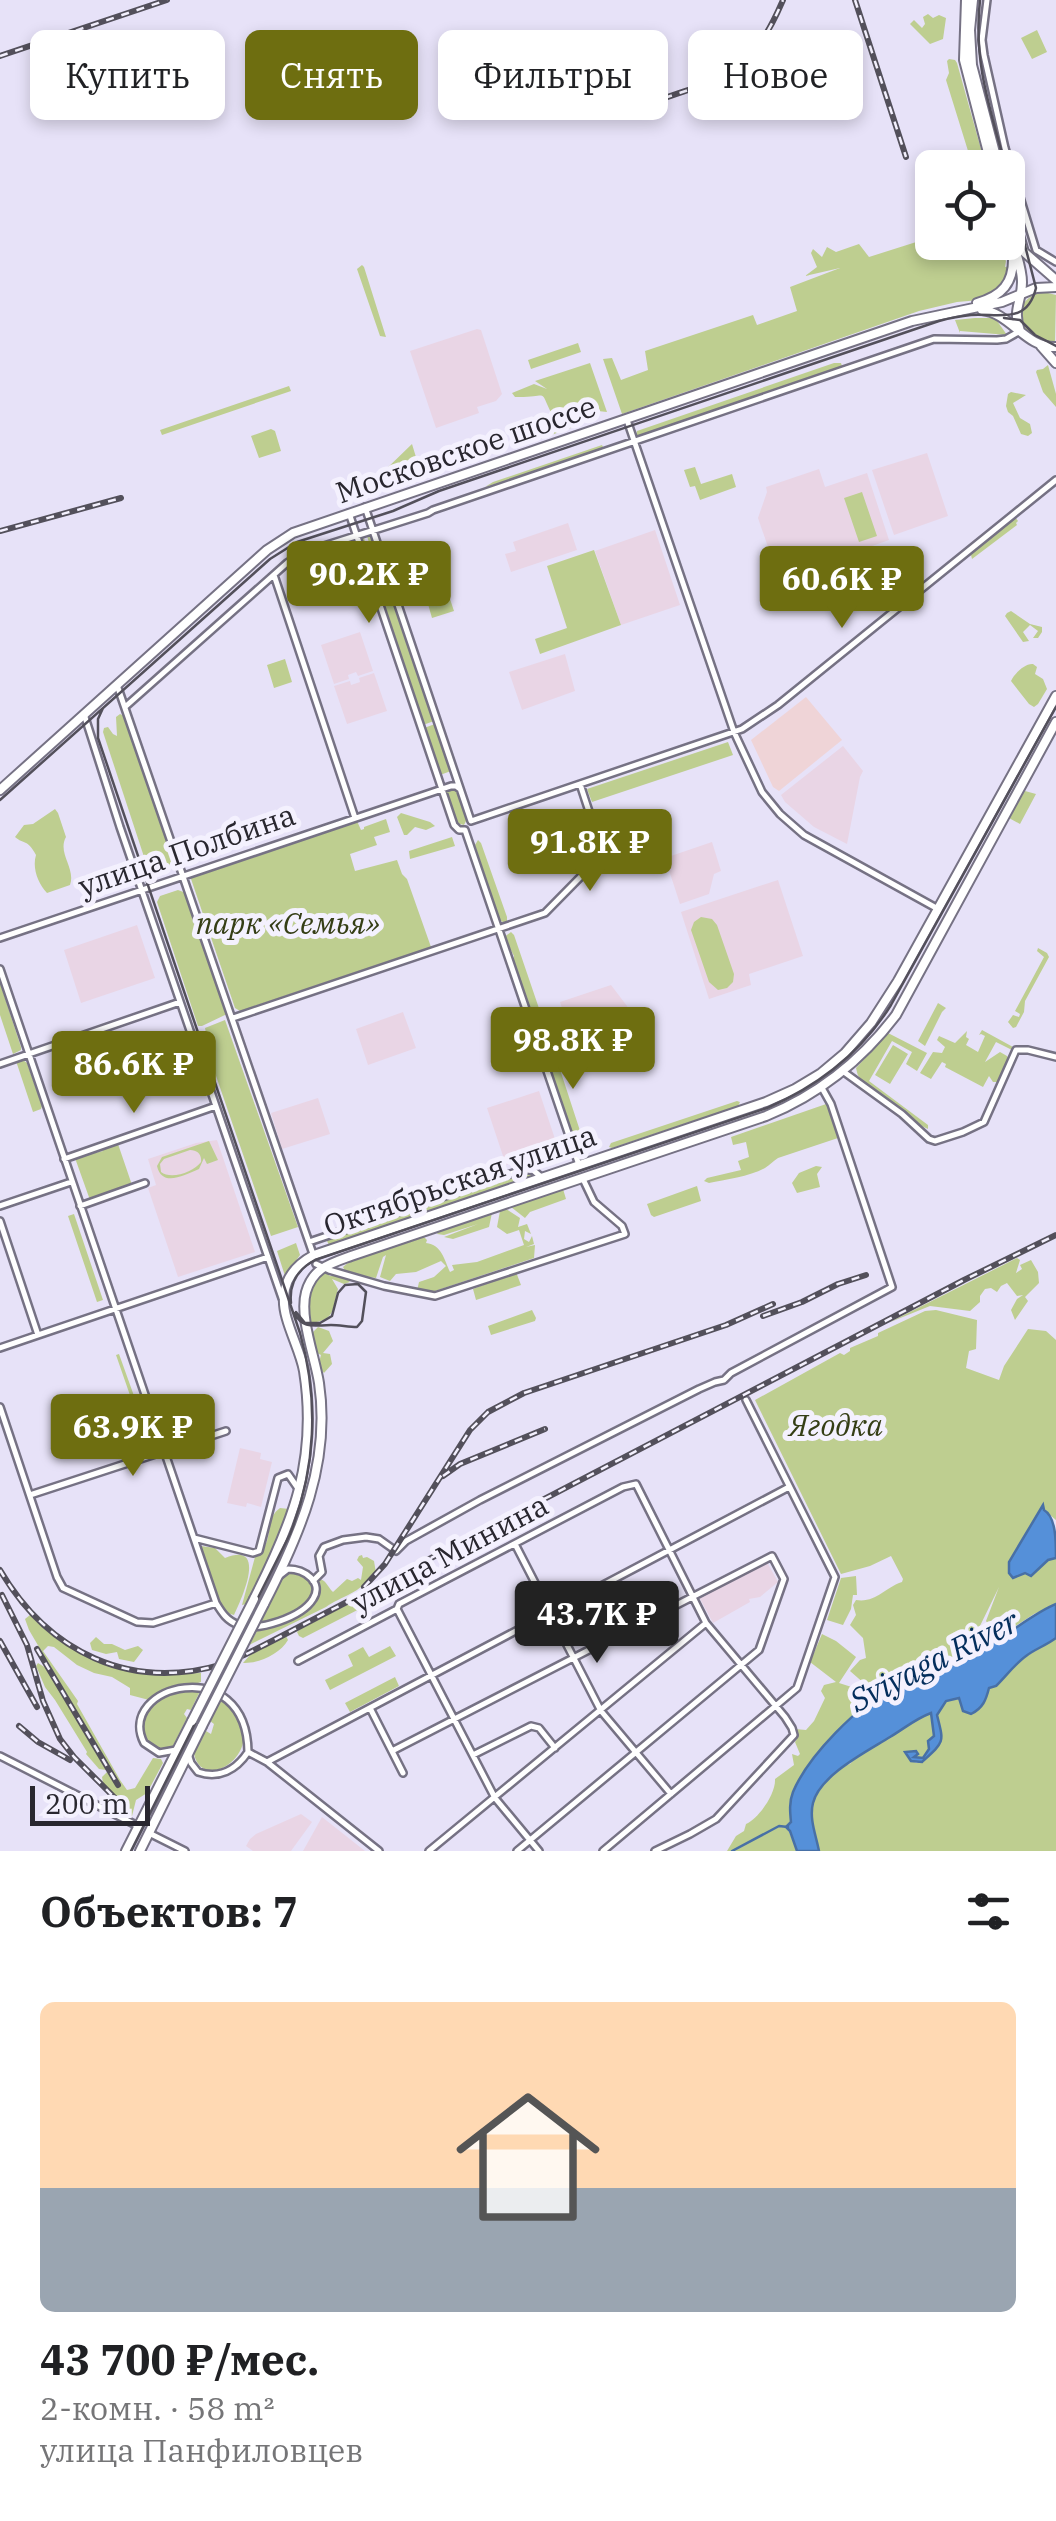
<!DOCTYPE html>
<html lang="ru">
<meta charset="utf-8">
<style>
body{margin:0;font-family:"IBM Plex Serif",serif;background:#f6f6f6;color:#202124;height:100vh;display:flex;flex-direction:column;font-size:38px;white-space:nowrap}
*{box-sizing:border-box;margin:0}
p{font-size:32px;color:#757577}
.icon{flex:none;width:55px;height:55px;fill:none;stroke:currentColor;stroke-width:2;stroke-linecap:round;stroke-linejoin:round}
.map{position:relative;height:1851px;overflow:hidden}
.drawer{display:flex;flex-direction:column;background:#fff;flex:1}
.drawer>*{flex:none}
.banner{position:absolute;left:30px;top:30px;width:998px;height:90px;display:flex;gap:20px}
.fabs{position:absolute;left:915px;top:150px;display:grid;gap:20px}
.fabs a{display:grid;place-items:center;width:110px;height:110px;border-radius:15px;background:#fff;box-shadow:0 5px 15px #0003;font-size:50px}
.scale{position:absolute;left:30px;bottom:25px;width:120px;box-sizing:border-box;padding-left:10px;border:5px solid #29272f;border-top:0;font-size:28px;line-height:35px;white-space:nowrap;color:#29272f;-webkit-text-stroke:8px #f4f1fe;paint-order:stroke}
.price{position:absolute;translate:-50% -85px;padding:0 22px;border-radius:10px;background:#6e6e10;color:#fff;font-size:32px;line-height:65px;filter:drop-shadow(0 2px 5px #0008)}
.price::after{content:'';position:absolute;left:50%;top:60px;width:30px;height:22px;margin-left:-15px;background:inherit;clip-path:polygon(0 0,100% 0,50% 100%)}
.price.active{background:#222;color:#fff}
ul{padding:0;list-style:none}
li{display:grid;align-content:center;gap:20px;height:530px;padding:0 40px}
li span{display:grid;place-items:center;height:310px;border-radius:15px;color:#555}
li>.icon{margin-inline-start:auto}
span .icon{width:180px;height:180px;fill:#fffc;stroke-width:1}
li b{font-size:42px}
h2{display:flex;justify-content:space-between;align-items:center;height:120px;padding:0 40px;font-size:42px}
.chip{padding:0 35px;border-radius:15px;background:#fff;box-shadow:0 5px 15px #0003;font-size:35px;line-height:90px}
.chip.active{background:#6e6e10;color:#fff}
.map>svg:first-child{display:block}
.education{fill:#e9d5e5}
.medical{fill:#efd4d7}
.green{fill:#bece90;fill-rule:evenodd}
.water{fill:#5590d9;stroke:#4870a6;stroke-width:2.5}
.lines{fill:none;stroke-linecap:round;stroke-linejoin:round}
.stream{stroke:#4870a6;stroke-width:2.5}
.minor-casing{stroke:#767284;stroke-width:10}
.major-casing{stroke:#767284;stroke-width:12}
.minor{stroke:#fff;stroke-width:5}
.major{stroke:#fff;stroke-width:8}
.tram{stroke:#53505b;stroke-width:2.5}
.rail-casing{stroke:#53505b;stroke-width:6}
.rail{stroke:#f4f1fe;stroke-width:2.5;stroke-dasharray:8;stroke-linecap:butt}
.major-bridge-casing{stroke:#767284;stroke-width:12;stroke-linecap:butt}
.major-bridge{stroke:#fff;stroke-width:8}
.labels{text-anchor:middle;stroke-width:10;stroke-linejoin:round;paint-order:stroke}
.street-label{font-size:30px;fill:#29272f;stroke:#f4f1fe}
.park-label{font-size:30px;font-style:italic;fill:#353e15;stroke:#f4f1fe}
.water-label{font-size:32px;font-style:italic;fill:#042e5c;stroke:#f4f1fe}
</style>
<div class="map">
<svg width="1056" height="1851" viewBox="0 0 1056 1851">
<rect width="100%" height="100%" fill="#e7e2f8"/>
<!-- education -->
<path class="education" d="M477 329 481 330 502 394 496 401 477 407 479 413 436 428 410 351Z
M927 453 948 516 894 535 872 470Z
M819 469 825 487 867 473 889 540 779 579 758 518 767 492 766 487Z
M568 523 577 550 511 572 505 554 516 551 513 542Z
M655 530 680 605 621 625 595 551Z
M360 632 373 671 358 676 356 672 348 675 349 679 334 684 321 645Z
M565 654 575 691 522 710 509 672Z
M374 673 387 711 347 724 334 686 350 681 351 685 360 682 359 678Z
M843 746 863 771 860 777 847 844 814 827 785 802 781 795Z
M712 842 721 871 714 874 709 894 680 904 665 858Z
M778 880 803 956 749 974 751 985 709 999 681 912Z
M137 925 155 978 81 1003 64 950Z
M611 985 627 1006 639 1034 618 1050 619 1052 581 1065 560 1002Z
M403 1012 416 1048 368 1065 356 1029Z
M539 1091 558 1148 506 1165 487 1108Z
M318 1098 330 1134 282 1149 271 1113Z
M217 1140 255 1252 178 1277 148 1188 156 1185 148 1159 196 1143Z
M240 1448 261 1453 260 1459 272 1462 261 1507 247 1503 246 1507 227 1503Z
M764 1563 768 1564 778 1582 760 1597 749 1599 750 1602 713 1623 699 1597Z
M301 1814 312 1822 291 1851H253L246 1846 250 1839 256 1834Z
M322 1817 365 1851H303Z"/>
<!-- medical -->
<path class="medical" d="M806 697 842 740 779 791 773 787 751 740Z"/>
<!-- green -->
<path class="green" d="M928 14 933 18 939 15 946 18 943 39 930 44 910 24 914 20 922 28 925 24 923 17Z
M1037 30 1047 52 1032 59 1021 38Z
M949 59 955 60 957 63 986 167H973L946 80 949 73 947 61Z
M932 237V242L1003 243 999 247 1006 261 1005 267 1010 266 1004 287 980 300 957 302 919 311 622 414 603 359 612 358 621 380 648 370 645 351 753 315 757 325 797 311 790 287 840 268 805 276 817 267 811 253 813 249 822 257 827 247 836 252 859 244 869 257Z
M362 265 364 267 386 337 380 336 357 269Z
M1044 292 1056 295 1055 342C1020 344 1005 298 1044 292Z
M975 318H995L1007 335 960 331V333L955 320Z
M578 343 581 352 531 369 528 360Z
M590 363 607 412 598 411V416L571 428 525 444 519 442 523 437 552 427 555 420C536 385 553 398 515 397L512 393 534 384 547 389 535 381Z
M834 363H841L842 366 640 438 636 435 637 431Z
M1048 365 1056 394V407L1043 392 1036 372 1037 370 1043 369Z
M289 386 291 391 162 435 160 430Z
M1011 392 1026 395 1013 403 1020 418 1030 424 1032 433 1028 436 1021 434 1013 416 1008 412 1006 406 1008 394Z
M271 429 275 431 281 451 259 458 251 436Z
M412 444 422 477 397 487 395 485 386 488 381 474Z
M602 445 604 449 601 451 485 487 493 482Z
M695 467 701 484 732 474 736 487 700 500 695 486 690 487 684 470Z
M862 492 877 536 859 542 844 498Z
M1015 517 1018 521 1016 523 1017 525 972 559 971 555 973 552Z
M370 535 389 588 377 592 360 539 364 538 367 548 370 546 367 536Z
M594 550 621 625 540 654 535 639 567 628 547 566Z
M447 590 454 611 432 618 426 597Z
M391 594 434 721 423 725 380 597Z
M1011 611 1030 624 1042 627V632L1038 638H1033L1038 631 1030 625 1023 632 1029 641 1023 642 1005 616 1007 613Z
M285 659 292 682 274 688 267 665Z
M1033 664 1037 667 1035 674 1043 679 1047 689 1038 704 1034 707 1029 704 1011 681C1014 674 1025 663 1033 664Z
M120 714 126 717 176 863 152 874 149 872 103 732 104 728 108 727 113 734 117 736 116 717Z
M435 724 451 771 440 775 424 728Z
M728 742 733 755 592 802 587 789Z
M454 788 457 790 467 819 464 825 456 823 446 793 447 789Z
M1025 791 1036 794 1020 824 1009 818Z
M55 809 58 813 66 837C57 853 76 868 70 885L47 893C38 883 32 868 36 855 27 838 24 845 15 837L24 825 33 824Z
M401 813 430 822 435 826 426 830 415 827 407 835H404L397 817Z
M386 819 390 832 374 837 377 845 350 854 355 871 397 860 402 874 407 879 431 947 240 1011 235 1008 190 876 357 821 361 830 364 829V827Z
M452 837 455 846 410 859 409 851Z
M478 840 481 843 507 917V921L504 923 500 920 475 845Z
M178 890 186 893 227 1014 202 1026H198L157 902 160 896Z
M701 917 712 919 717 925 734 974 733 982 727 988 718 990 709 982 691 930 694 922Z
M511 932 514 935 544 1023 545 1027 541 1031 536 1030 513 960 514 956 504 937Z
M1038 948 1047 953 1049 957 1025 1001 1024 1012 1016 1027 1013 1028 1008 1022 1013 1015 1019 1017 1020 1014 1015 1011 1044 957 1037 951Z
M0 983 21 1047V1050L13 1054 0 1015Z
M938 1003 946 1008 942 1012 925 1046 918 1041Z
M225 1020 298 1227 271 1236 203 1038 206 1033 205 1028Z
M982 1030 1013 1047 1012 1050 996 1042 985 1062 1000 1052 1007 1056 1009 1060 998 1082H993L989 1076 983 1087 945 1067 946 1064 942 1062 931 1079 920 1073 933 1052 942 1053 945 1047 937 1040 939 1036 955 1043 967 1031 966 1037 969 1039 966 1045 978 1052 985 1036 981 1034 979 1035Z
M888 1033 927 1053 917 1071 906 1064 912 1052 892 1041 869 1081 928 1125V1129C913 1123 876 1094 863 1081 857 1075 858 1076 856 1068Z
M549 1044 553 1048 583 1140 581 1143 572 1135 544 1051V1047Z
M893 1045 908 1054 890 1084 875 1075Z
M23 1060 27 1063 42 1106 41 1109 33 1112 16 1061Z
M737 1101 740 1102 738 1106 612 1148 609 1147 611 1143Z
M829 1103 839 1136 838 1138 778 1158C773 1161 770 1165 765 1168 751 1176 725 1180 709 1183L704 1181 707 1178 741 1170 738 1161 749 1157 746 1142 733 1145 731 1137Z
M209 1141 218 1160 207 1164 204 1158 199 1169C184 1175 162 1188 157 1166L162 1157ZM190 1150C197 1150 202 1154 201 1162 194 1172 171 1180 161 1172L160 1164 164 1159Z
M118 1144 132 1185 90 1200 75 1158 103 1151V1149Z
M816 1166 822 1167 817 1174 820 1187 797 1193 792 1183 799 1173Z
M525 1171H530L535 1175 329 1245 326 1239Z
M697 1186 701 1201 654 1217 651 1215 647 1204Z
M563 1189 566 1199 530 1212 525 1218 511 1207Z
M506 1209 520 1218 518 1227 527 1224 531 1234 525 1231 524 1239 529 1242 532 1236 534 1244 526 1247 535 1245 534 1258 429 1293 417 1291 419 1282 434 1277 446 1266 441 1261 416 1272 396 1274 390 1281 380 1277 386 1255 383 1257 376 1278 350 1274 346 1273 343 1267 349 1262 424 1237 427 1240 426 1243C442 1245 444 1259 450 1272L454 1270 452 1265 477 1262 524 1245 519 1230 507 1234 497 1227 500 1211Z
M492 1213 489 1227 453 1239 444 1237 478 1224 444 1235 437 1234 440 1230Z
M74 1214 103 1300 97 1302 68 1216Z
M296 1243 300 1255 285 1276 277 1251Z
M1017 1258 1020 1260 1016 1273 1022 1269 1020 1265 1031 1260 1038 1272 1039 1283 1025 1297 1028 1301 1015 1320 1011 1310 1017 1299 1023 1295 1017 1296 1007 1283 1001 1286 997 1292 991 1288 985 1289 980 1296V1302L970 1311 930 1306 888 1323Z
M325 1272 330 1276H344L350 1282 344 1284 332 1279 338 1289C332 1309 336 1320 311 1323 308 1303 307 1285 325 1272Z
M516 1272 521 1285 476 1300 473 1289Z
M532 1310 536 1318 535 1321 491 1335 488 1326Z
M936 1310 977 1320 976 1349 969 1351 966 1368 999 1380 1004 1366 1028 1329 1046 1331 1056 1340V1520L1044 1510C1027 1524 1021 1545 1009 1561L1013 1578 1025 1573 1029 1575 1048 1560 1056 1558V1604L1034 1614 997 1638 986 1621 999 1587 978 1630H982L986 1637 979 1648 965 1654 964 1659C942 1673 916 1676 893 1688 858 1705 808 1755 793 1792 789 1802 790 1812 791 1822L787 1827 797 1851H727L736 1836 744 1831 746 1824C758 1819 776 1794 775 1779L794 1765 792 1754 798 1756 800 1754 795 1742 797 1739 795 1729 806 1730 814 1721 825 1698 821 1691 824 1685 836 1682 810 1662 822 1634 836 1641 856 1657 839 1683 861 1690 866 1685 850 1671 860 1660 866 1658 863 1638 850 1625 856 1615 853 1605 856 1600C876 1603 884 1588 902 1582L903 1579 891 1556 870 1566 841 1574 755 1400 840 1353 844 1355 850 1351V1348L878 1336V1333L925 1311Z
M318 1327 329 1331 333 1341 323 1353 330 1354 332 1364 324 1373 318 1366 321 1355 315 1352 312 1333Z
M119 1354 153 1449 149 1450 116 1355Z
M280 1508 289 1509 284 1524 246 1604 242 1605 255 1557C277 1541 262 1521 280 1508Z
M201 1546 215 1548 225 1558C268 1541 242 1598 234 1615L227 1613 216 1597 200 1550Z
M362 1555 363 1558 367 1557 374 1561 376 1573 372 1574C362 1593 341 1596 326 1607L249 1645 257 1631 267 1628 278 1620 259 1624 285 1573 291 1570 308 1577 314 1588 317 1579C327 1579 327 1587 333 1592L347 1579 352 1581 358 1578 361 1580 363 1567 357 1560 359 1556Z
M856 1576 857 1595H853L851 1609 843 1625 827 1620 841 1578Z
M375 1590 378 1599 375 1601 303 1638 299 1636 297 1632 299 1630Z
M30 1615C61 1649 107 1671 154 1674 170 1675 186 1673 201 1673V1682L198 1683 166 1688 149 1700 130 1695V1688L112 1677 94 1673 77 1665 54 1647 48 1646 43 1651 78 1701 77 1704 120 1780 127 1790 135 1788 153 1758 161 1759 163 1763 147 1793 136 1800 132 1816C124 1817 119 1815 114 1807L118 1805 103 1783 102 1777 107 1772 117 1786 119 1785 117 1780 29 1630 25 1619Z
M286 1636 288 1640C280 1654 258 1664 243 1663L250 1655Z
M96 1637 104 1644H112L125 1650 138 1646 143 1650 134 1662 119 1659 117 1652 106 1654 92 1650 90 1643Z
M1056 1638V1851H819L812 1817 814 1800 826 1780 843 1766 850 1764 857 1756 896 1734 916 1718 932 1713 934 1736 928 1741 929 1749 923 1759 914 1757V1752H905L911 1761 917 1763 938 1747 937 1715 946 1701 961 1699 963 1711 989 1688 996 1686 1005 1673 1022 1659Z
M390 1646 396 1656 330 1690 325 1680 353 1666 348 1655 363 1647 369 1657Z
M38 1663 46 1668 106 1770 99 1769 86 1754 87 1752 55 1700 45 1687 36 1666Z
M395 1677 399 1686 350 1712 345 1703Z
M201 1689 191 1710 187 1709 184 1714 187 1718 171 1750 160 1751 146 1742C145 1736 142 1731 142 1725 142 1695 179 1690 201 1689Z
M223 1697C229 1706 239 1715 242 1724 255 1759 202 1791 194 1754L206 1731 211 1734 214 1724 210 1721Z"/>
<!-- water -->
<path class="water" d="M1043 1505 1044 1510C1056 1517 1056 1541 1056 1558L1048 1560 1031 1576 1025 1573 1013 1578 1009 1573V1562Z
M1056 1604V1638C1047 1645 1035 1649 1026 1656 1015 1664 1006 1676 996 1686L989 1688C986 1700 983 1708 971 1714L963 1711 959 1698 946 1701 937 1715C944 1743 945 1741 922 1762L911 1761 905 1752 916 1751 918 1754 914 1757 923 1758 929 1749 928 1741 934 1736 931 1713C915 1719 905 1728 890 1737 866 1752 820 1775 813 1803 809 1819 816 1835 819 1851H797L790 1831 786 1827 791 1822C790 1812 789 1802 793 1792 808 1756 858 1705 893 1688 916 1676 943 1672 964 1659L965 1654C992 1650 1028 1615 1056 1604Z"/>
<g class="lines">
<!-- stream -->
<path class="stream" d="M732 1851 779 1826 788 1827"/>
<!-- minor casing -->
<g class="minor-casing">
<path id="minor" d="M987 0 982 40 984 55 1005 148 1036 250 1056 262
M627 420 734 732 762 792 780 814 804 835 938 909
M365 507 471 821
M349 513 454 825 459 830H465L579 1165
M274 575 355 818
M117 685 313 1254
M125 707 287 563 305 552 428 513 433 510 934 339 997 340 1006 339 1020 331
M84 714 120 827 282 1298
M471 821 742 729 778 705 1056 480
M0 938 451 786H456L460 789
M0 969 216 1603C222 1613 227 1621 239 1625 258 1632 302 1617 313 1599 324 1582 304 1569 288 1569L279 1576
M233 1018 545 913 601 856V848L580 784
M0 1064 180 1002
M844 1072 902 1114 929 1139 935 1141 963 1132 984 1122 1016 1050H1028L1056 1057
M64 1159 216 1106
M0 1206 71 1182
M80 1206 145 1183
M0 1221 38 1335
M309 1242 522 1170H533L541 1177
M316 1264 329 1270 384 1286 435 1296 625 1234 622 1226 594 1202 583 1179
M0 1348 268 1257
M0 1407 57 1577 63 1588 137 1622 153 1623 216 1603
M30 1495 226 1431
M194 1538 253 1553 259 1551 278 1478 288 1474 297 1487
M515 1544 601 1711 671 1794
M313 1581 322 1572 319 1556 324 1547 343 1540 366 1537 379 1539 396 1551 406 1541 480 1500 699 1389 715 1382 724 1380 731 1373 892 1287 831 1104 822 1088
M397 1609 495 1798 539 1851
M298 1661 397 1609 399 1604 623 1487 636 1484 706 1623 785 1717 792 1728 794 1735 716 1819 690 1834 655 1851
M370 1708 403 1773
M176 1750 159 1753 144 1743C115 1685 247 1651 248 1752 236 1770 219 1779 198 1772L191 1763 188 1754
M392 1751 772 1556 784 1579 759 1650 517 1851
M248 1752 267 1762 379 1851
M473 1755 531 1726 539 1728 555 1748
M0 1756 138 1826
M267 1762 789 1487
M149 1833 185 1851
M429 1851 706 1623
M603 1851 797 1688 835 1577 746 1400"/>
</g>
<!-- major casing -->
<g class="major-casing">
<path id="major" d="M966 0 964 60 992 168
M973 0 970 30 972 65 999 168
M1008 197 1024 252 1056 280
M1008 226C1012 243 1022 264 1022 282 1022 302 1012 309 1020 331
M977 303C1002 296 1014 283 1013 256
M982 310C1011 313 1025 348 1056 347
M1041 346 1056 363
M0 790 267 550 293 533 912 321 1002 302 1036 288 1056 287
M254 1599C293 1522 318 1459 304 1371 300 1348 282 1319 284 1297 285 1278 297 1264 314 1255L766 1102 795 1089 820 1074 845 1053 871 1023 898 981 1056 696
M264 1604C300 1534 331 1463 319 1383 315 1357 299 1317 306 1292 313 1268 329 1264 351 1256L766 1116C820 1094 861 1061 896 1015L1056 722
M126 1851 192 1721
M140 1851 202 1726"/>
</g>
<!-- minor -->
<use href="#minor" class="minor"/>
<!-- major -->
<use href="#major" class="major"/>
<!-- tram -->
<path class="tram" d="M980 0C973 62 990 108 1006 168
M1004 318 1020 320 1035 335 1056 346
M103 708 98 719V738L300 1333C319 1400 316 1469 290 1534L131 1851
M0 800 270 559 297 542 393 511 439 491 939 321C950 318 960 316 971 315 999 313 1027 325 1036 288L1008 180
M291 1303C289 1284 298 1269 315 1260L767 1108C818 1086 861 1053 891 1005L1056 707
M294 1313C304 1330 314 1325 331 1325 340 1325 348 1327 357 1327L362 1321 366 1292 358 1284 345 1285 338 1293 332 1316 320 1323H305L296 1312"/>
<!-- rail casing -->
<g class="rail-casing">
<path id="rail" d="M855 0 906 157
M0 56 167 0
M649 103C723 78 750 77 783 0
M0 531 121 498
M763 1316 802 1302 838 1284 866 1275
M443 1476 460 1464 545 1429
M0 1570C48 1652 130 1692 223 1664 240 1658 256 1649 272 1641L964 1280 1056 1235
M364 1587 385 1564 470 1430 488 1412 524 1393 726 1325 773 1304
M2 1595 27 1645 43 1701 60 1739 74 1757 116 1799
M0 1641 37 1707
M37 1649 118 1785
M19 1726 38 1742 70 1760"/>
</g>
<!-- rail -->
<use href="#rail" class="rail"/>
<!-- major-bridge casing -->
<g class="major-bridge-casing">
<path id="major-bridge" d="M192 1721 254 1599
M202 1726 264 1604"/>
</g>
<!-- major-bridge -->
<use href="#major-bridge" class="major-bridge"/>
</g>
<g class="labels">
<!-- street labels -->
<g class="street-label">
<text transform="translate(466 450) rotate(-19)" y="10">Московское шоссе</text>
<text transform="translate(187 851) rotate(-19)" y="10">улица Полбина</text>
<text transform="translate(460 1181) rotate(-19)" y="10">Октябрьская улица</text>
<text transform="translate(450 1554) rotate(-28)" y="10">улица Минина</text>
</g>
<!-- park labels -->
<g class="park-label">
<text x="288" y="934">парк «Семья»</text>
<text x="836" y="1436">Ягодка</text>
</g>
<!-- water labels -->
<g class="water-label">
<text transform="translate(934 1661) rotate(-27)" y="11">Sviyaga River</text>
</g>
</g>
</svg>
<div class="fabs">
<a><svg class="icon" aria-label="locate" viewBox="0 0 24 24"><circle cx="12" cy="12" r="6"/><path d="M12 2v4M12 18v4M2 12h4M18 12h4"/></svg></a>
</div>
<div class="scale">200 m</div>
<b class="price" style="left:369px;top:626px">90.2K ₽</b>
<b class="price" style="left:842px;top:631px">60.6K ₽</b>
<b class="price" style="left:590px;top:894px">91.8K ₽</b>
<b class="price" style="left:573px;top:1092px">98.8K ₽</b>
<b class="price" style="left:134px;top:1116px">86.6K ₽</b>
<b class="price" style="left:133px;top:1479px">63.9K ₽</b>
<b class="price active" style="left:597px;top:1666px">43.7K ₽</b>
<div class="banner">
<a class="chip">Купить</a>
<a class="chip active">Снять</a>
<a class="chip">Фильтры</a>
<a class="chip">Новое</a>
</div>
</div>
<section class="drawer">
<h2>Объектов: 7<svg class="icon" aria-label="filters" viewBox="0 0 24 24"><path d="M4 7h16M4 17h16"/><circle cx="9" cy="7" r="2"/><circle cx="15" cy="17" r="2"/></svg></h2>
<ul>
<li><span style="background:linear-gradient(#ffd9b3 60%,#9aa5b1 0)"><svg class="icon" aria-label="home" viewBox="0 0 24 24"><path d="M3 11l9-7 9 7M6 9v11h12V9"/></svg></span><div><b>43 700 ₽/мес.</b><p>2-комн. · 58 m²</p><p>улица Панфиловцев</p></div></li>
</ul>
</section>
